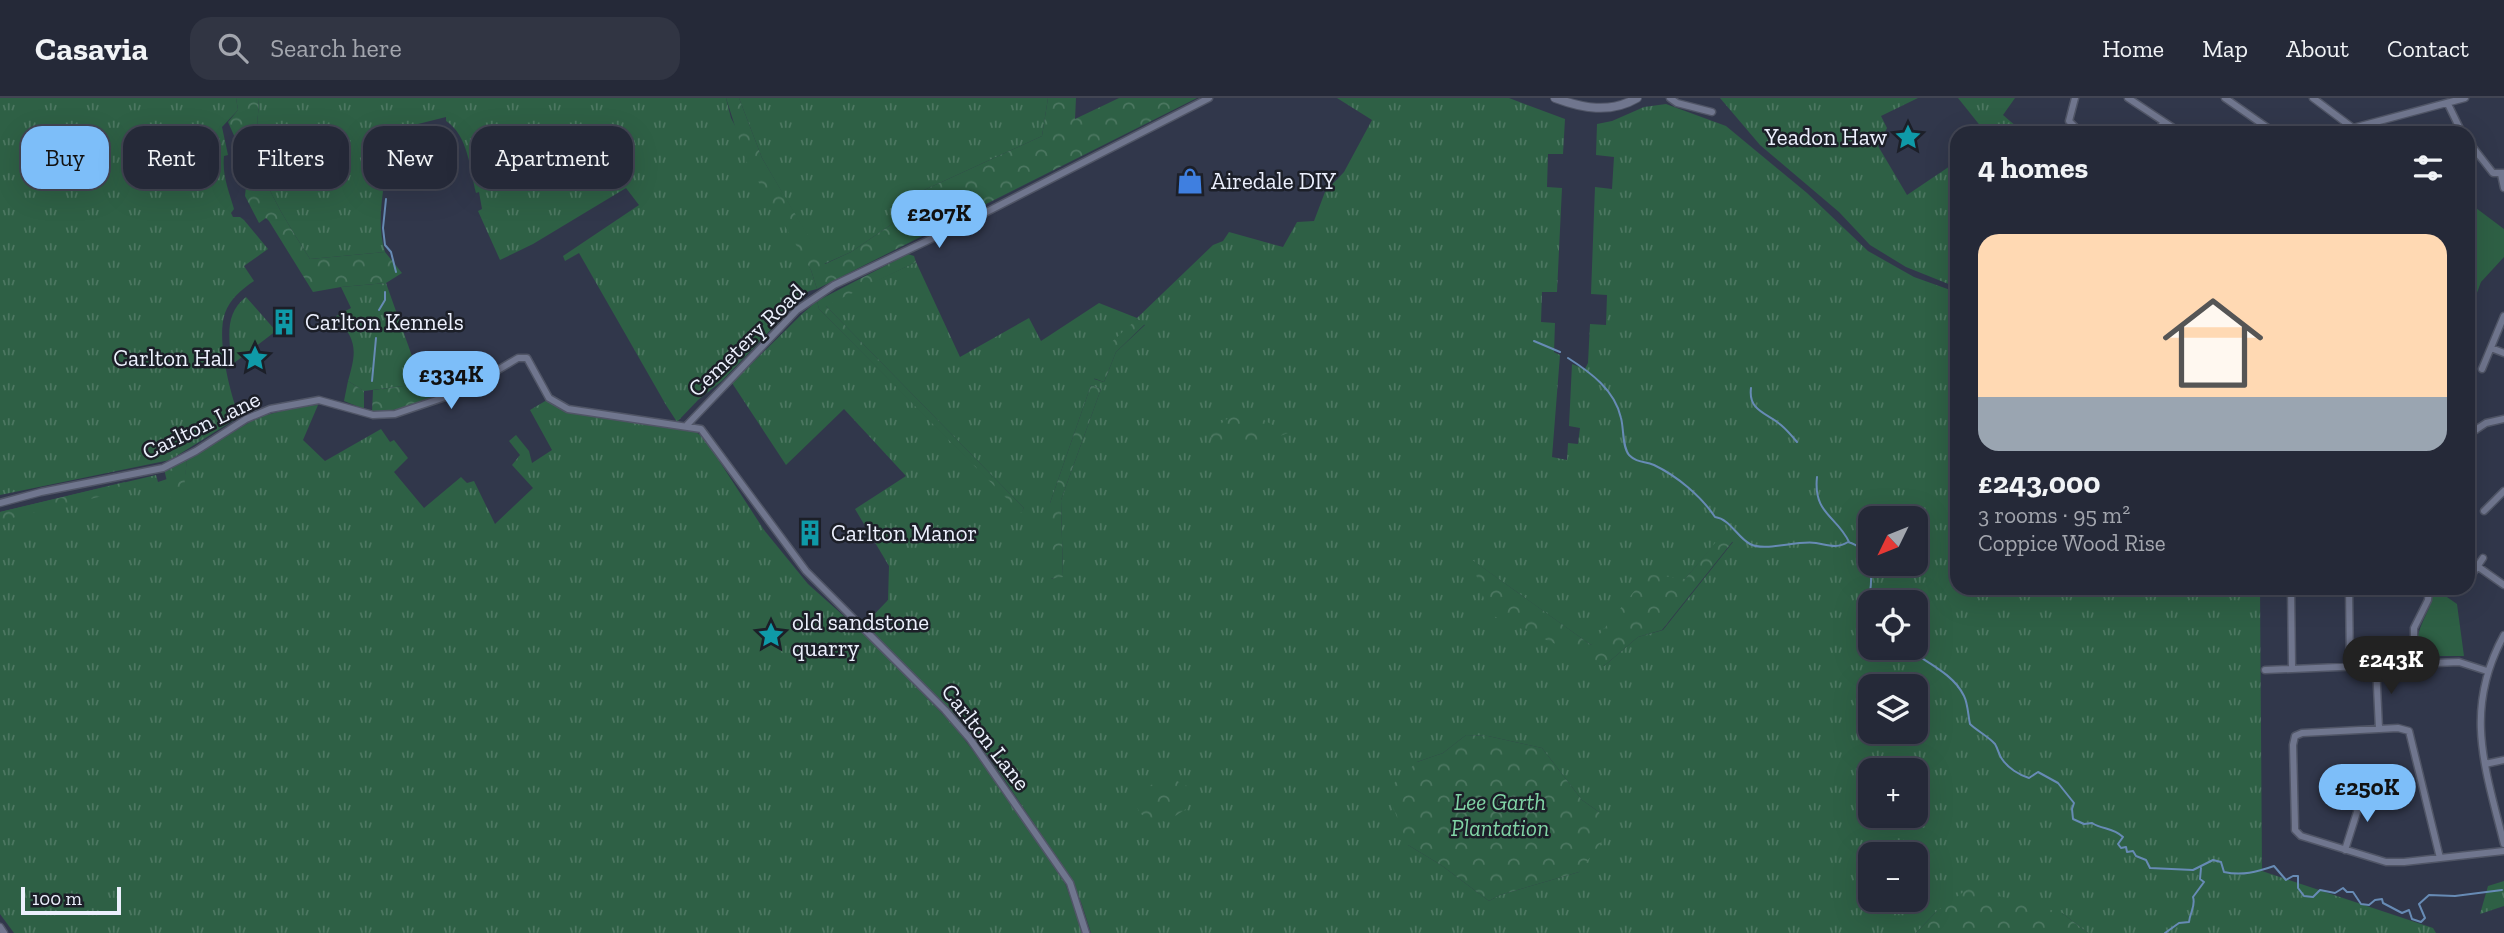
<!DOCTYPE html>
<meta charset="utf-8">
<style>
body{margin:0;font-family:"Zilla Slab",serif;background:#313543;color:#f1f3f6;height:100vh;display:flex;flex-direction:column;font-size:26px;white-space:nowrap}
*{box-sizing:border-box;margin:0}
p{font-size:23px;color:#a3a6ae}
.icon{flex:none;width:38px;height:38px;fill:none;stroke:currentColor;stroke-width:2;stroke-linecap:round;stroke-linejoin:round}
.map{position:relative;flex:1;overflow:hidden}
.side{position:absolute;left:1950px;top:28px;width:525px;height:469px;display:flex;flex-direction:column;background:#252938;border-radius:21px;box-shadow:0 7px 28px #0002,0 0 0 2px #424553}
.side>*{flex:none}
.guide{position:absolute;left:21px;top:28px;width:665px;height:63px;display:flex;gap:14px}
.needle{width:46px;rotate:227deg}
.controls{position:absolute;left:1858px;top:408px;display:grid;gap:14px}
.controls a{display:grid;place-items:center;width:70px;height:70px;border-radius:14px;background:#252938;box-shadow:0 7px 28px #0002,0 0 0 2px #424553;font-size:35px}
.scale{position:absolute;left:21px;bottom:18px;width:100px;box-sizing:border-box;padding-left:7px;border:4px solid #ecf0fd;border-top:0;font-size:19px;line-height:24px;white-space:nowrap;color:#ecf0fd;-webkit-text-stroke:5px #1c1f28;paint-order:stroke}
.price{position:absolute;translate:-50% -60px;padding:0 16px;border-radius:24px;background:#7dbef9;color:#111;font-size:23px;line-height:46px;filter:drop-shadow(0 2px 4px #0008)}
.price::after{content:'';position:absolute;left:50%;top:42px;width:21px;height:16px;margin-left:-10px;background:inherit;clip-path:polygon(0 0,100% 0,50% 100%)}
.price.current{background:#222;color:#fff}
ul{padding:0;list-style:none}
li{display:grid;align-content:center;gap:14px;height:371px;padding:0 28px}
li+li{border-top:2px solid #424553}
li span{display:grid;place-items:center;height:217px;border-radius:21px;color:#555}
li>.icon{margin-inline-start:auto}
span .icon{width:126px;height:126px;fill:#fffc;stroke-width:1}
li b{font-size:30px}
h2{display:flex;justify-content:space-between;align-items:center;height:84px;padding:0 28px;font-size:30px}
.pill{padding:0 24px;border-radius:21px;background:#252938;box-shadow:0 7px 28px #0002,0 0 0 2px #424553;font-size:24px;line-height:63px}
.pill.current{background:#7dbef9;color:#111}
header{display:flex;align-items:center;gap:42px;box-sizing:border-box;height:98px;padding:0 35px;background:#252938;border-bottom:2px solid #424553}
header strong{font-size:33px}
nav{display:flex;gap:38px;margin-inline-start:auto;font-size:24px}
.search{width:490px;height:63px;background:#313543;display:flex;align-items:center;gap:18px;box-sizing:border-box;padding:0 24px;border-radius:21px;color:#a3a6ae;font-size:26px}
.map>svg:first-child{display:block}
.grass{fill:url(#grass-tufts);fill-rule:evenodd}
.forest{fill:url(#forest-crowns)}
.green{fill:#2e6045}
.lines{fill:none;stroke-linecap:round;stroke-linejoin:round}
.stream{stroke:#678bb5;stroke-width:2}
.minor-casing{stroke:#505566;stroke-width:9}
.tertiary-casing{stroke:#505566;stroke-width:10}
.minor{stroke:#70768e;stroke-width:6}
.tertiary{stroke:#70768e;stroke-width:8}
.labels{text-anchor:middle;stroke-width:5;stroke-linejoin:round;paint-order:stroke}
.poi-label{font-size:23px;fill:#ecf0fd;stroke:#1c1f28;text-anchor:start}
.street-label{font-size:23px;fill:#ecf0fd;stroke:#1c1f28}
.park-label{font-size:23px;font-style:italic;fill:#81d4a6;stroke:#1c1f28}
</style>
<header>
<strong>Casavia</strong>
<div class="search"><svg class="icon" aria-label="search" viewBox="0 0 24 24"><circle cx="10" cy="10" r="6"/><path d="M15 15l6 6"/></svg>Search here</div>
<nav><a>Home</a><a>Map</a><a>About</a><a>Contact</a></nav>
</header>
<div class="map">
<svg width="2504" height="835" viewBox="0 0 2504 835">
<defs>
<pattern id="grass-tufts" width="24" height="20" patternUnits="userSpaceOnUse" patternTransform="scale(1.75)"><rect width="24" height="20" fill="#2e6045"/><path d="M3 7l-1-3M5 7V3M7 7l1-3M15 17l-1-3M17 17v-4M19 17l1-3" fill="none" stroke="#4c7761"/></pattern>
<pattern id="forest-crowns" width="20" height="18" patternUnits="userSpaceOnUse" patternTransform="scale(1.75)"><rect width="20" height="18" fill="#2e6045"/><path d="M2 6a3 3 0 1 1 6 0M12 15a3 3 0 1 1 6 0" fill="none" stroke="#4c7761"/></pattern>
</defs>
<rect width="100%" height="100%" fill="#31374b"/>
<!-- grass -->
<path class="grass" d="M0 0H236L238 12 222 29 228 57 224 58C222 78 229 93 234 111L231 115 233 119H240L244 122 268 151 244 168 254 183C242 191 230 201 225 215 216 241 230 294 239 319L170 362 0 397Z
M259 0H726L731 20 811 172 817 191 809 193 803 198 722 283 698 302 677 324 666 307 579 155 565 163 563 158 639 107 626 90 533 146 500 162 478 113 482 111 479 94 476 95C470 71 468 37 446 23V19L394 32 392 80 384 85C381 109 378 130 385 154L310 161C295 137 269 97 261 70 254 48 258 23 259 0Z
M739 0H1048L1042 38 922 93 892 126 851 154 824 166 762 60Z
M1337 0H1509L1565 21 1563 56H1548L1547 89 1562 90 1557 194H1542L1541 224 1555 225 1554 254 1560 257 1552 359 1567 362 1568 345 1578 346 1580 330 1569 328 1572 266 1585 271 1588 265 1590 226 1606 227 1607 197 1591 196 1595 89 1612 91 1614 59 1596 57 1597 26 1612 23 1644 9 1666 6 1726 28 1807 95 1868 153 1914 179 1956 194V490H2260L2262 773 2433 830 2436 835H2088L2062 815 1937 813 1916 835H1091L1082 807 1071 780 991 662 958 621 865 526 888 502 889 468 855 411 906 378 844 311 786 367 732 285 803 215 817 203 819 211 1021 414 1024 410 825 207 916 164 960 259 1029 220 1041 243 1099 205 1137 220 1213 147 1223 143 1229 134 1283 149 1297 124 1314 123 1325 94 1344 74 1372 22ZM1137 221 1145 227 1116 254 1104 284 1094 281ZM1091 287 1101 291 1061 402 1063 478 1051 481 1050 405ZM1871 420H1916V466H1871ZM1720 440 1733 444 1663 532 1638 539 1604 568 1472 462 1591 547 1685 481ZM1871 504H1916V550H1871ZM1871 588H1916V634H1871ZM1466 637 1488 638 1542 650 1582 702 1599 714 1579 774 1500 797 1489 803 1441 767 1408 747 1417 664 1443 655ZM1871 672H1916V718H1871ZM1871 756H1916V802H1871Z
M1720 0H1918L1881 18 1887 30 1878 48 1907 97 1956 64V189L1906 169 1870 147 1839 114 1760 47Z
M1958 0H2015L2003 17 2024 35H1986Z
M386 185 418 275 419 286 364 293 348 283C357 252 357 243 336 218L351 210 341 189Z
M246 199 276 233 234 265 231 261C229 238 225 215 246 199Z
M547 302 558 310 570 314 683 330 696 334 705 341 764 432 808 486 873 544 954 628 1001 689 1065 785 1083 835H14L0 816V414L156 377 158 384 167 381 172 400H182L187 362 258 319 302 308 318 307 303 342 325 363 381 331 390 344 394 342 408 360 394 374 424 410 461 379 467 385 474 383 495 426 533 390 512 367 520 357 509 343 516 337 529 353 532 365 552 352 530 312Z
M2504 783V808L2480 816 2488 788Z"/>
<!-- forest -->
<path class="forest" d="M236 0H259C258 23 254 48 261 70 269 97 295 137 310 161L385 154 402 175 386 185 341 189 313 194 269 123 266 120 259 125 245 98 248 69 228 24 238 12Z
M726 0H739L762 60 825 166 851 154 892 126 922 93 1042 38 1048 0H1076L1075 21 1119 0H1197L817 191 811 172 746 63Z
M908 156 914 158 916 164 826 208 1024 410 1021 415 819 211 817 203Z
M1137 221 1145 226 1116 254 1104 284 1093 280 1105 250Z
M418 260C434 264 440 276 459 279L474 269 480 278C458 295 399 315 372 314L373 292 419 286 413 262Z
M348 283 364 293V311L344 303Z
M1091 287 1101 291 1061 402 1063 479 1050 481V405Z
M1241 310 1288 335 1246 351 1234 347 1220 348 1208 336Z
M187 362 183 400H171L164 371Z
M125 384 123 393 0 423V414Z
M1720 439 1733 443 1662 532 1638 539 1604 568 1489 516 1471 461 1591 547 1648 476 1685 481Z
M1466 637 1488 638 1542 650 1582 702 1599 714 1606 738 1579 774 1500 797 1489 803 1441 767 1408 747 1393 709 1391 688 1417 664 1443 655Z
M1169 679 1187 688 1186 711 1166 724 1142 717 1135 707 1142 691Z
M1969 790 2062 815 2088 835H1916L1937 813Z"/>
<!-- green -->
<path class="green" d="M2468 104 2504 131V159L2481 184 2468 219Z
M2434 490 2457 506 2464 558H2422L2418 555C2413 529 2432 516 2434 490Z"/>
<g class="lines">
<!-- stream -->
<path class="stream" d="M386 101 383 130 385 147 391 154 396 174
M379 212 385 202V194
M1534 243 1560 254
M1568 260C1590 274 1615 292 1621 320 1624 331 1622 348 1629 357 1637 365 1644 363 1654 367 1677 378 1701 398 1715 419 1730 421 1737 439 1750 446 1765 454 1796 442 1816 445 1828 447 1837 451 1848 444 1871 450 1873 475 1870 494L1880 504
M372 283 376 240
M1751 290C1748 313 1767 315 1781 327 1787 332 1792 338 1797 344
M1817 379C1813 416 1837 418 1849 444
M1907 550C1925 564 1953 575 1964 598 1968 606 1968 617 1970 626 1976 632 1989 639 1995 646 1998 651 1999 657 2002 661 2008 670 2019 677 2029 680L2038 674 2058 685 2074 705 2072 711 2073 721 2084 726 2092 725C2103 732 2112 729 2123 739L2118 746 2121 750 2126 749 2127 754 2133 753 2136 758 2146 762 2150 770 2193 772 2213 762 2221 764 2224 774C2242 778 2257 774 2274 768L2286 782 2293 778H2298V790L2304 798 2313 799 2320 792 2335 795 2343 790 2347 794H2353L2361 806 2369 807 2375 802 2382 801 2383 805 2402 815 2409 812 2412 821 2421 824 2425 820 2419 806 2429 797 2455 798 2502 792
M2165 835 2179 825 2189 824C2190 814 2196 808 2193 799L2204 784 2200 781 2201 770"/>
<!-- minor casing -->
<g class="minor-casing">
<path id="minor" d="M1670 0 1677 5 1712 14
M2075 0 2069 23 2081 35
M2128 0 2181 35
M2225 0 2275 35
M2313 0 2353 30
M2448 6 2462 35
M2156 35 2164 24
M2344 35 2353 30 2465 0
M2468 43 2493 75H2504
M2501 76 2504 90
M2491 250 2504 255
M2482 271 2504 218
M687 327 797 212 834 187 969 123 1209 0
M2468 337 2486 325 2504 321
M0 405 41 394 163 370 196 353 246 321 270 311 319 302 373 317 395 316 463 293 518 260H527L549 300 568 311 701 331 806 473 945 612 970 641 1070 785 1086 835
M2484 413 2504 393
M2477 468 2504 487
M2468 482 2483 460
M2291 490 2292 570
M2349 490 2350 568
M2504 537C2463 612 2485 669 2504 746
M2414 565V530L2428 502 2429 490
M2376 567 2379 631
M2265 572 2459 564 2487 573
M2485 666 2504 662
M2345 752 2357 714 2360 693
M2440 760 2409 633 2398 630 2302 635 2295 638 2293 647 2295 728V732L2301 738 2386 764H2404L2504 753
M0 829 4 835"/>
</g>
<!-- tertiary casing -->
<g class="tertiary-casing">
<path id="tertiary" d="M1555 0C1582 10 1610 16 1637 0"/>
</g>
<!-- minor -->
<use href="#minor" class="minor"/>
<!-- tertiary -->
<use href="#tertiary" class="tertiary"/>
</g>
<!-- icons -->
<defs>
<g id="sight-bare" transform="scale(2.1)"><path d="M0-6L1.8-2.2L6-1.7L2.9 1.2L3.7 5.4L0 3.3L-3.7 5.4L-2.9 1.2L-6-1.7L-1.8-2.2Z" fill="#0f9aa8" stroke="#1c1f28" stroke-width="2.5" paint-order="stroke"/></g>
<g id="shop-bare" transform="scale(2.1)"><path d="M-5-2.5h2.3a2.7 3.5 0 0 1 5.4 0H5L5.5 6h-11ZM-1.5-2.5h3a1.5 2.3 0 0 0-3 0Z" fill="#3f7fe0" stroke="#1c1f28" stroke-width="2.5" paint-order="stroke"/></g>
<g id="building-bare" transform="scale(2.1)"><path d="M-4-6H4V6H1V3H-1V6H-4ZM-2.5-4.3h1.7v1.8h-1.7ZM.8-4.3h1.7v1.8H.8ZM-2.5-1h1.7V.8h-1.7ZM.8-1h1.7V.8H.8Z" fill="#0f9aa8" stroke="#1c1f28" stroke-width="2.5" paint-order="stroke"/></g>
</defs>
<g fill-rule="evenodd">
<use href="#sight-bare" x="1908" y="39"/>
<use href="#shop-bare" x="1190" y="83"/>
<use href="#building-bare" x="284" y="224"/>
<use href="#sight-bare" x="255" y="260"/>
<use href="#building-bare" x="810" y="435"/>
<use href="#sight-bare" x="771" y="537"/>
</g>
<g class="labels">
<!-- poi labels -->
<g class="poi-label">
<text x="1887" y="47" text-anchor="end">Yeadon Haw</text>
<text x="1211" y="91">Airedale DIY</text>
<text x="305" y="232">Carlton Kennels</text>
<text x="234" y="268" text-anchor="end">Carlton Hall</text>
<text x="831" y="443">Carlton Manor</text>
<text x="792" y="532">old sandstone<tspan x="792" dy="26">quarry</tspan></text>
</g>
<!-- street labels -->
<g class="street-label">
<text transform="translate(746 242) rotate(-44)" y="8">Cemetery Road</text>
<text transform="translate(201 327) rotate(-26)" y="8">Carlton Lane</text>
<text transform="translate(986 639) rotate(52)" y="8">Carlton Lane</text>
</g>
<!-- park labels -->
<g class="park-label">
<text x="1500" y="712">Lee Garth<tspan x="1500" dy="26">Plantation</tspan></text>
</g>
</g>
</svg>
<div class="controls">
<a><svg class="needle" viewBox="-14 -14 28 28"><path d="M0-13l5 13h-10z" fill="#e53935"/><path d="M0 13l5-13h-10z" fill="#a3a6ae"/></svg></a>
<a><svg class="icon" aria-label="locate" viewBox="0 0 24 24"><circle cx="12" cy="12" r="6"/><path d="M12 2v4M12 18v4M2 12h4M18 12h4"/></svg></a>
<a><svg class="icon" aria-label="layers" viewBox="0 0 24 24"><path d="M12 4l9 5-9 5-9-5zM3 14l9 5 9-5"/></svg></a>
<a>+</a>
<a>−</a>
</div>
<div class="scale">100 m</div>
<b class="price" style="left:939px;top:152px">£207K</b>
<b class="price" style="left:451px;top:313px">£334K</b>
<b class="price current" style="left:2391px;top:598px">£243K</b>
<b class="price" style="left:2367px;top:726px">£250K</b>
<div class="guide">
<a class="pill current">Buy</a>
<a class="pill">Rent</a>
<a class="pill">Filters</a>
<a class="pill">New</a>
<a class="pill">Apartment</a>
</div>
<section class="side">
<h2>4 homes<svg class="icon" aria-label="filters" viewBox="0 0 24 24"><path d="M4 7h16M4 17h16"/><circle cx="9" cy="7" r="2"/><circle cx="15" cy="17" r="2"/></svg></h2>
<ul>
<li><span style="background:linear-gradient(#ffd9b3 75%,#9aa5b1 0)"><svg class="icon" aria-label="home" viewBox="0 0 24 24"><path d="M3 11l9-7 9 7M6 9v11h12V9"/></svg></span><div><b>£243,000</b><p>3 rooms · 95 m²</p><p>Coppice Wood Rise</p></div></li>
</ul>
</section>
</div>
